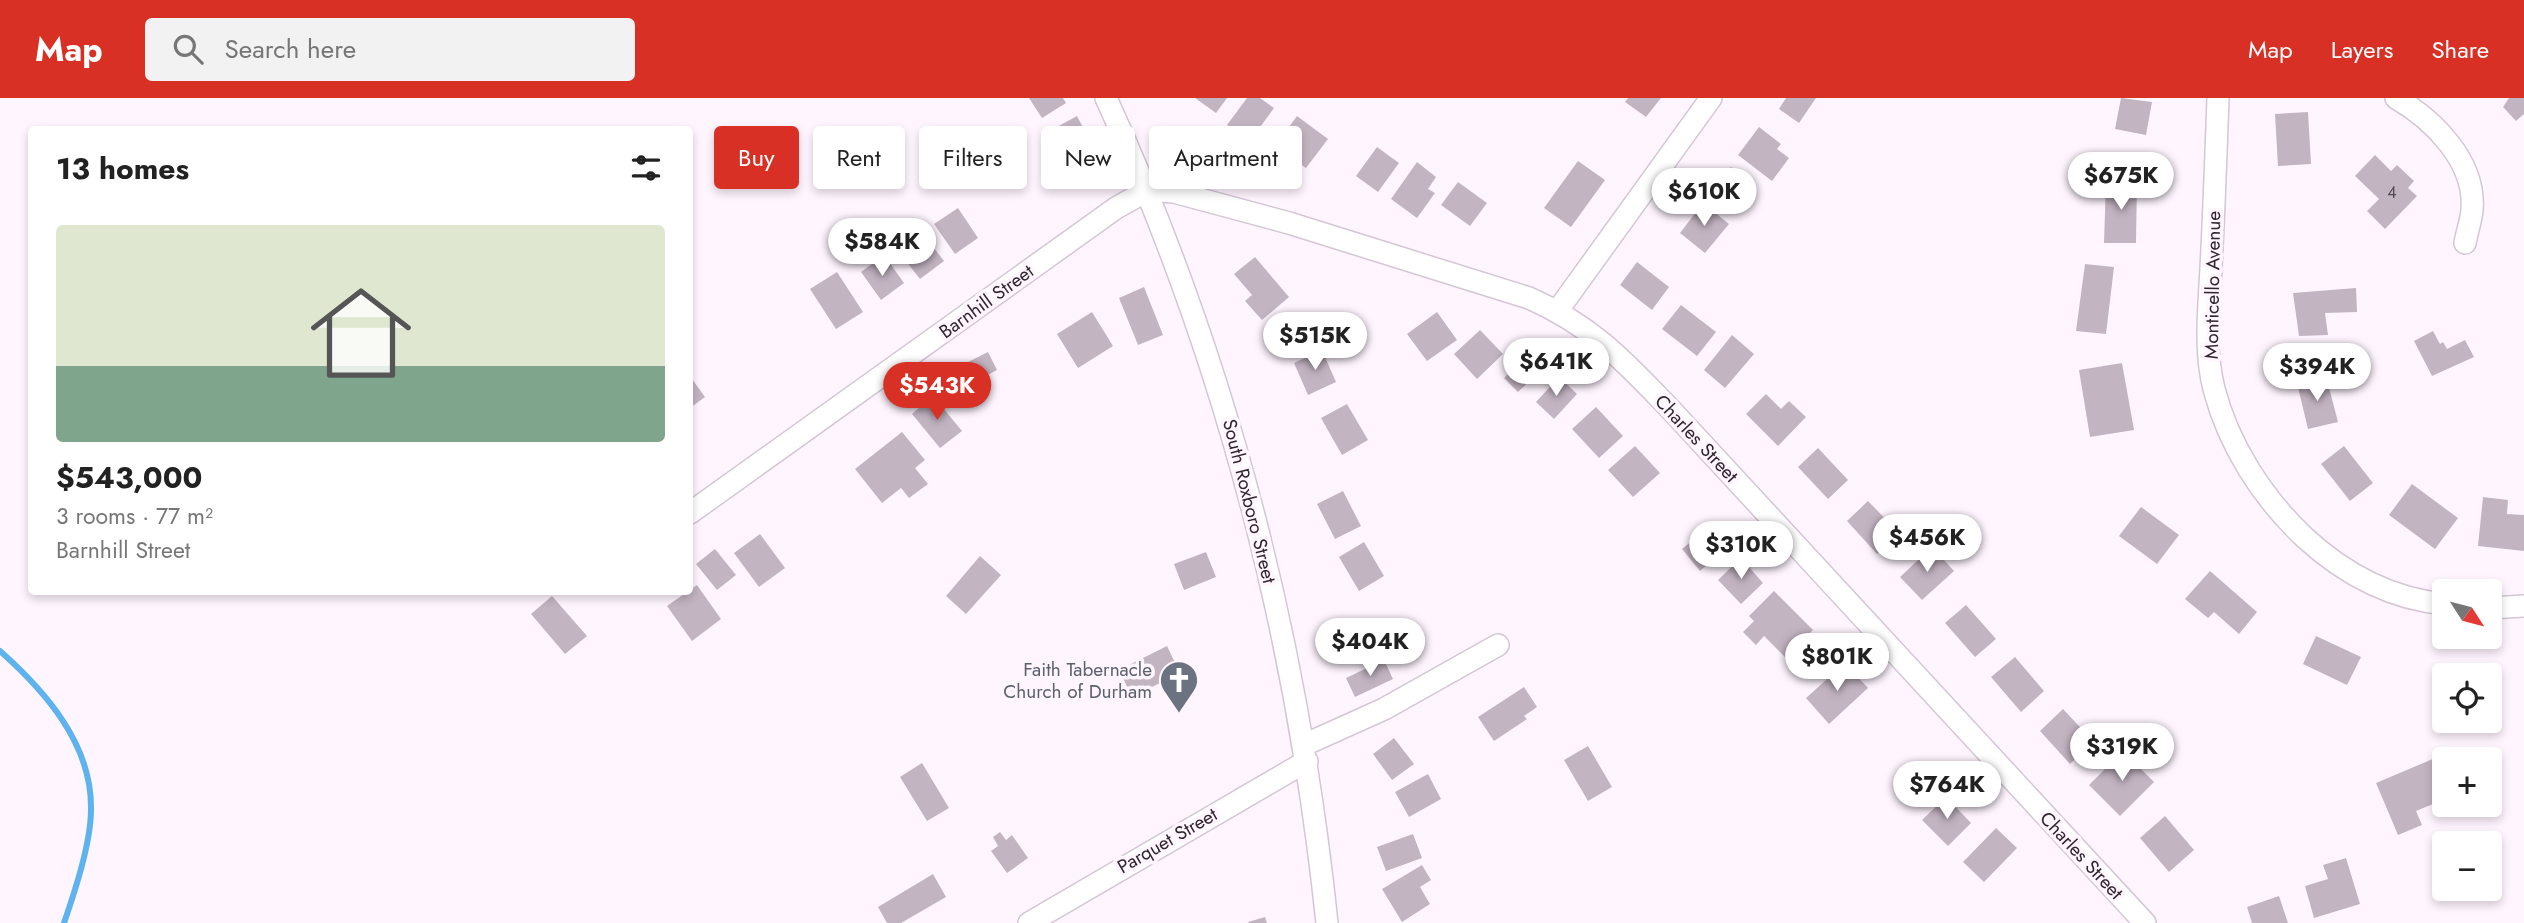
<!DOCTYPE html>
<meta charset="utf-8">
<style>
body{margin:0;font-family:Jost,sans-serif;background:#f2f2f2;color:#222;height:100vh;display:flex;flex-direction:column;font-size:26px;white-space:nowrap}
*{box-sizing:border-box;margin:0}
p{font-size:23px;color:#767676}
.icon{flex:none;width:38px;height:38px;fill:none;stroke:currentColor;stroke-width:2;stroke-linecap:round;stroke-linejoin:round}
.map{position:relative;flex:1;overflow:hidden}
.panel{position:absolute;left:28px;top:28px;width:665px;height:469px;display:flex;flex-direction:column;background:#fff;border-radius:7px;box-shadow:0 4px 10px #0003}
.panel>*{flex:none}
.top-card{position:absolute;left:714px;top:28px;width:665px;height:63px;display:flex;gap:14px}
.needle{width:46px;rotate:126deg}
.controls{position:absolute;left:2432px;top:481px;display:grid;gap:14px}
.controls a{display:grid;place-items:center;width:70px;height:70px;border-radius:7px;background:#fff;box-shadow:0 4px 10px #0003;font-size:35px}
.price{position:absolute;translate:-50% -60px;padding:0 16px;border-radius:24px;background:#fff;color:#222;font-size:23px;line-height:46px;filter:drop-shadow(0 2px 4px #0008)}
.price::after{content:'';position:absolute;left:50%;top:42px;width:21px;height:16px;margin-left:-10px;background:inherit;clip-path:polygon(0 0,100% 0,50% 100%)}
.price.active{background:#d93025;color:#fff}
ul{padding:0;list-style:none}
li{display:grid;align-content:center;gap:14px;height:371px;padding:0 28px}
li span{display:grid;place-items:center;height:217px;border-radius:7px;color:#555}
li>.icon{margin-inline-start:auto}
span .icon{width:126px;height:126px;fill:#fffc;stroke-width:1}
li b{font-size:30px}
h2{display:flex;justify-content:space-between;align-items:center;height:84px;padding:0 28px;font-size:30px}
.pill{padding:0 24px;border-radius:7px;background:#fff;box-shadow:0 4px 10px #0003;font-size:24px;line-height:63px}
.pill.active{background:#d93025;color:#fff}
header{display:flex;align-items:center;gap:42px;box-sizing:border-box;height:98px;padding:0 35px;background:#d93025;color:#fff}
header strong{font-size:33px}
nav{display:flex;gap:38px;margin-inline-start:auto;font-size:24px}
.search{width:490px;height:63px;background:#f2f2f2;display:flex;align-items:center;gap:18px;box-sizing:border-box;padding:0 24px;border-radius:7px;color:#767676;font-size:26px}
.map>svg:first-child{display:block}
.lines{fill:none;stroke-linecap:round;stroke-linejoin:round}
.stream{stroke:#5eb3ee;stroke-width:6}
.building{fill:#c3b4c2}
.minor-casing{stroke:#d5c6d5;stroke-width:24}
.minor{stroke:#fff;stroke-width:21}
.labels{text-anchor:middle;stroke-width:7;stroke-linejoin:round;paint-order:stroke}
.number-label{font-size:16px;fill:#524a52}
.street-label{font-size:19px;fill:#2d272d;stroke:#fff5ff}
.worship-label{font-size:19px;fill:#5b616d;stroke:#fff5ff;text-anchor:end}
</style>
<header>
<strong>Map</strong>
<div class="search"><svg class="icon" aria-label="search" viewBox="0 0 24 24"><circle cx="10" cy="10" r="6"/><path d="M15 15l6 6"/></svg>Search here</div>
<nav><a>Map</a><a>Layers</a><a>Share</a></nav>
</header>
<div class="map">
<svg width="2524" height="825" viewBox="0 0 2524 825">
<rect width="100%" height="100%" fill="#fff5ff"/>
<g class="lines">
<!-- stream -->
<path class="stream" d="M0 553C45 593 92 646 91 711 91 745 75 793 64 825"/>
</g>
<!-- building -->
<path class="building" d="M1029 0H1063L1066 5 1042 20Z
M1195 0H1227L1216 15Z
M1247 0H1260L1274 10 1250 43 1227 27Z
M1628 0H1661L1646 19 1625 4Z
M1786 0H1816L1799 25 1779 11Z
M2121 0 2152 4 2146 37 2115 31Z
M2509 0H2524V16L2516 23 2503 9Z
M2308 14 2311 66 2278 68 2275 16Z
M1077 18 1090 43 1058 61 1044 36Z
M1297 18 1328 41 1306 70 1275 48Z
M1759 29 1781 46 1777 51 1789 60 1772 83 1738 57Z
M1377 49 1399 65 1378 94 1356 78Z
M2375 57 2391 73 2397 67 2414 83 2408 90 2417 98 2385 131 2367 113 2379 101 2355 78Z
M1578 63 1605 82 1571 129 1544 110Z
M1417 64 1436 79 1428 91 1435 95 1417 120 1391 101Z
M1731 69 1756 89 1737 114 1711 94Z
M2106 82 2137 83 2136 145H2104Z
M1458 84 1487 105 1470 128 1441 107Z
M1703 105 1729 126 1705 155 1680 135Z
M958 110 978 140 955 156 934 126Z
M923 136 944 163 920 181 899 154Z
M884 157 904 185 881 202 861 174Z
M1255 159 1289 199 1262 222 1245 203 1252 197 1234 176Z
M1637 164 1669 189 1652 212 1620 187Z
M2085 166 2114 169 2106 236 2076 233Z
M837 174 863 214 836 231 810 191Z
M1144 189 1163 237 1138 247 1119 200Z
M2356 190 2357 214 2325 215 2328 237 2299 238 2293 195Z
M1681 207 1716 234 1697 258 1662 231Z
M1092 214 1113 248 1078 270 1057 236Z
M1437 214 1457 242 1427 263 1407 236Z
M1480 232 1503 256 1477 281 1454 256Z
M2433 233 2440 246 2443 244 2447 251 2465 242 2474 259 2432 278 2414 243Z
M1732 237 1754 256 1725 290 1704 272Z
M1322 252 1336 284 1308 297 1294 265Z
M988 254 997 272 974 284 980 296 959 306 944 276Z
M1523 261 1537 276 1518 294 1504 280Z
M2122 265 2134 332 2090 339 2079 272Z
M690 278 705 299 690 310Z
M2326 278 2338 324 2308 331 2297 285Z
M1559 279 1577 296 1554 321 1536 304Z
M1766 296 1781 311 1789 303 1806 319 1778 348 1746 316Z
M933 298 962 333 940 350 912 316Z
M1347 306 1368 342 1342 357 1321 320Z
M1596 309 1623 338 1599 360 1572 331Z
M902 334 925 362 915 370 928 386 909 400 901 390 882 405 855 371Z
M1635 348 1660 375 1633 399 1608 372Z
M2344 348 2373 385 2350 403 2321 366Z
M1818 350 1848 382 1828 401 1798 369Z
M2412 386 2458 420 2435 451 2389 417Z
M1343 393 1361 428 1335 441 1317 406Z
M2483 399 2508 402 2507 416 2524 417V453L2478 448Z
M1868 403 1899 435 1877 456 1847 423Z
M2141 409 2179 437 2157 466 2119 438Z
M1716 423 1726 434 1719 441 1727 450 1700 473 1682 451Z
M760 436 785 470 759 489 734 455Z
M1364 444 1384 478 1359 493 1339 459Z
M1932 449 1954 473 1922 502 1900 479Z
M715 451 736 477 717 492 696 466Z
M1206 454 1216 479 1184 492 1174 466Z
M980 458 1001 477 966 516 946 498Z
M1741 460 1763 485 1741 506 1718 482Z
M2210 473 2257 514 2239 536 2214 514 2208 520 2185 501Z
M697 487 721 521 692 543 667 508Z
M1774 493 1813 532 1785 559 1764 538 1756 547 1743 534 1754 523 1749 518Z
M552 498 587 538 565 556 531 516Z
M1966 507 1996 541 1975 559 1945 525Z
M2316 538 2361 559 2347 587 2303 566Z
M1167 548 1180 575 1132 599 1119 572Z
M2015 559 2044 593 2021 614 1991 579Z
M1384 562 1393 581 1355 599 1346 580Z
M1845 565 1868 590 1829 626 1806 600Z
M1524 589 1537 609 1524 618 1527 621 1494 643 1478 619Z
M2063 611 2094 644 2070 666 2040 633Z
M1394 640 1414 666 1392 682 1373 656Z
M1588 648 1612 689 1588 703 1564 662Z
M2454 652 2459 662H2445V701L2416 713 2422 727 2398 737 2376 685Z
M2123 653 2154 684 2120 718 2089 687Z
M922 665 949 710 927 723 900 679Z
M1428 676 1441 701 1409 719 1395 694Z
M1946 699 1971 725 1948 748 1922 722Z
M2165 718 2194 752 2169 774 2140 740Z
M1996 730 2017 750 1984 784 1963 764Z
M1000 734 1006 742 1012 737 1028 760 1007 775 991 753 998 748 993 739Z
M1413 736 1422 760 1386 773 1377 749Z
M2346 760 2360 806 2314 820 2305 788 2328 781 2323 767Z
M1422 767 1431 782 1420 789 1430 806 1402 824 1382 791Z
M933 776 946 799 901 825H887L878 809Z
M2279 798 2288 825H2252L2247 809Z
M1265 819 1267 825H1249L1248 824Z"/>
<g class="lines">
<!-- minor casing -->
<g class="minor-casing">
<path id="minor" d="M1106 0C1226 262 1297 538 1327 825
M2218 0C2216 57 2214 113 2211 170 2209 209 2204 252 2214 291 2229 348 2262 399 2304 439 2343 475 2391 501 2445 506
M2396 0C2434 22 2476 64 2472 112 2471 123 2467 134 2465 145
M1558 212 1711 0
M690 415 1116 110 1148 92 1174 94 1289 125 1529 200C1593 228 1626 265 1673 314L2145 825
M2490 510 2524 508
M1304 647 1384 611 1498 547
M1029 825 1307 663"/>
</g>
<!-- minor -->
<use href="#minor" class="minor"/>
</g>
<!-- icons -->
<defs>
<g id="church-pin" transform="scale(2.0125)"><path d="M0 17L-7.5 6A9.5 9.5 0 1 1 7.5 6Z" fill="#6b7280" stroke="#fff5ff"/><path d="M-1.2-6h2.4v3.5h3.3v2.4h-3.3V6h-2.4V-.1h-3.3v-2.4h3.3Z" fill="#fff"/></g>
</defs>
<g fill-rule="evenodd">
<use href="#church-pin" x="1179" y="582"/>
</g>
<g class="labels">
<!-- number labels -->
<g class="number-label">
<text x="2392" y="100">4</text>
</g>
<!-- street labels -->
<g class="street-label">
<text transform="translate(2212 187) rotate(-89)" y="7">Monticello Avenue</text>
<text transform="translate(986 203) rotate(-36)" y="7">Barnhill Street</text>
<text transform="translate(1697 340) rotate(47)" y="7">Charles Street</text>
<text transform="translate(1250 403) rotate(76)" y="7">South Roxboro Street</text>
<text transform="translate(1167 742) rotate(-30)" y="7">Parquet Street</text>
<text transform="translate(2082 757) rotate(47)" y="7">Charles Street</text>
</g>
<!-- worship labels -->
<g class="worship-label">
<text x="1152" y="578">Faith Tabernacle<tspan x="1152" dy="22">Church of Durham</tspan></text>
</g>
</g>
</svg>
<div class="controls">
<a><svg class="needle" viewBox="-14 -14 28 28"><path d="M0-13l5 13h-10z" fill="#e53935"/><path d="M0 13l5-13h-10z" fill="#767676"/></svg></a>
<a><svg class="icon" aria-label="locate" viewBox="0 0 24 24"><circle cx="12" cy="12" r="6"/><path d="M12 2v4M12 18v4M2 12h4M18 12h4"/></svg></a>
<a>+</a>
<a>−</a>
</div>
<b class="price" style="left:2121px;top:114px">$675K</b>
<b class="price" style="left:1704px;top:130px">$610K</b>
<b class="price" style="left:882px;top:180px">$584K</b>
<b class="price" style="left:1315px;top:274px">$515K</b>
<b class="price" style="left:1556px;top:300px">$641K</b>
<b class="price" style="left:2317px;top:305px">$394K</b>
<b class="price active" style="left:937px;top:324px">$543K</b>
<b class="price" style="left:1927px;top:476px">$456K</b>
<b class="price" style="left:1741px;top:483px">$310K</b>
<b class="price" style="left:1370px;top:580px">$404K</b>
<b class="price" style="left:1837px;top:595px">$801K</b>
<b class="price" style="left:2122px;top:685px">$319K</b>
<b class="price" style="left:1947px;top:723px">$764K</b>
<div class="top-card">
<a class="pill active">Buy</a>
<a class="pill">Rent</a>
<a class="pill">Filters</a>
<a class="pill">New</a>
<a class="pill">Apartment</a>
</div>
<section class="panel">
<h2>13 homes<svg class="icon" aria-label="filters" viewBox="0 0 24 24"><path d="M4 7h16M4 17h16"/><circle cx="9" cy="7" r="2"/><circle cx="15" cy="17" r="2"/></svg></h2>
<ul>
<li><span style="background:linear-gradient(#dfe7d0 65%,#7fa58c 0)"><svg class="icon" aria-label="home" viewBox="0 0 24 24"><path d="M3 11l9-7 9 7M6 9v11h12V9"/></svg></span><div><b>$543,000</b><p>3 rooms · 77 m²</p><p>Barnhill Street</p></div></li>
</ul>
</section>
</div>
